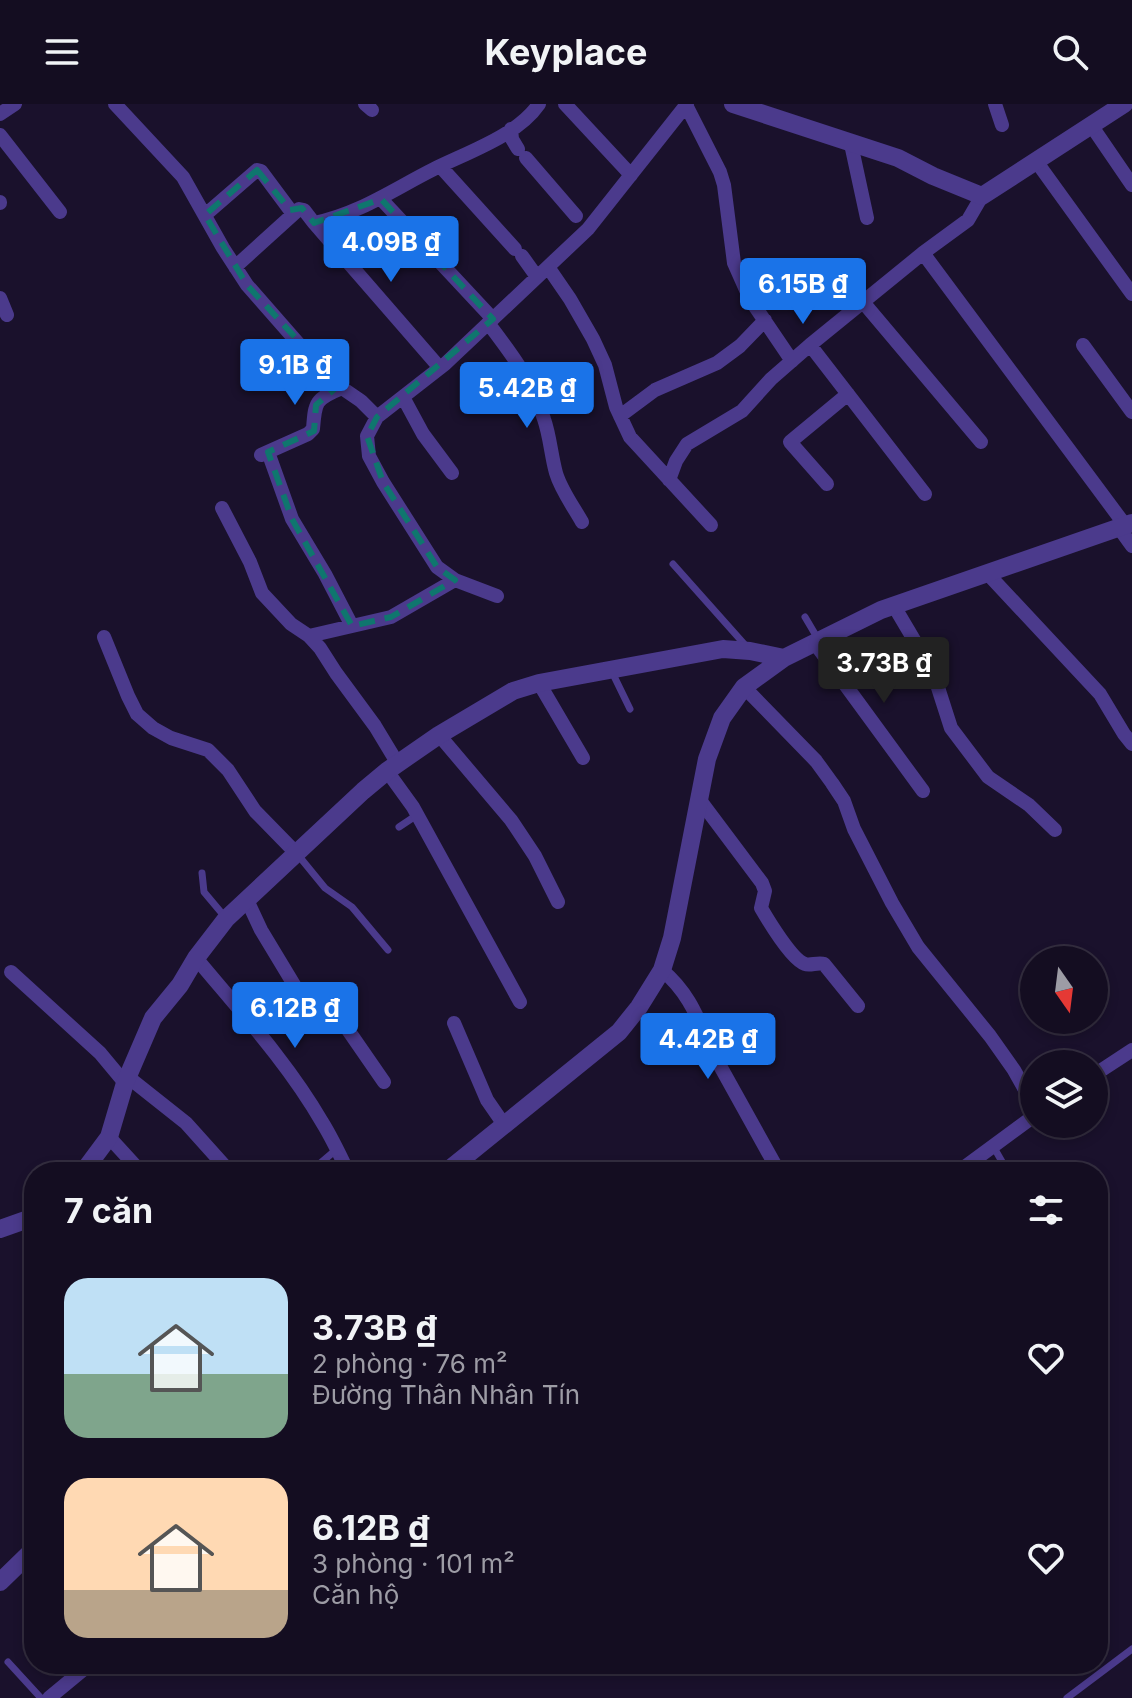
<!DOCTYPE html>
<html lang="vi">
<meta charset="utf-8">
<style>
body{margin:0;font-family:Inter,sans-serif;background:#211b2e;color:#f1f3f6;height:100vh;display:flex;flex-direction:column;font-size:30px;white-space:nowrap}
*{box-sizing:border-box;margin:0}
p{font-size:26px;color:#9d9ca5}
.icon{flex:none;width:44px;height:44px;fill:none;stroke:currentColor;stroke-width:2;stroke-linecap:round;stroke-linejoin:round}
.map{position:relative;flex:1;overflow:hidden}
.details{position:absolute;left:24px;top:1058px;width:1084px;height:512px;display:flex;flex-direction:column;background:#140d21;border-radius:32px;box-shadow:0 4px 12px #0003,0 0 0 2px #332d3f}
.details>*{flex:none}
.needle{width:52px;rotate:166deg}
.tools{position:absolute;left:1020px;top:842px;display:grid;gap:16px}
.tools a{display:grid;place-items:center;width:88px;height:88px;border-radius:50%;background:#140d21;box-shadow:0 4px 12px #0003,0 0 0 2px #332d3f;font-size:40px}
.price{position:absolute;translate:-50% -68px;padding:0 18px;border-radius:8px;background:#1a73e8;color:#fff;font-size:26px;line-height:52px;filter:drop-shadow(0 2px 4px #0008)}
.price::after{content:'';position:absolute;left:50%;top:48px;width:24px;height:18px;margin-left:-12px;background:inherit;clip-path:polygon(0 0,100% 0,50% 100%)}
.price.current{background:#222;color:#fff}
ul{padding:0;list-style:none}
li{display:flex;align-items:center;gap:24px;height:200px;padding:0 40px}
li span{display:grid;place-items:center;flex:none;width:224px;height:160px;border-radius:24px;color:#555}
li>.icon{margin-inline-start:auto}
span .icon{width:96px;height:96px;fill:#fffc;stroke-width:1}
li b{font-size:34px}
h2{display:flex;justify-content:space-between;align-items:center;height:96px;padding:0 40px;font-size:34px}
header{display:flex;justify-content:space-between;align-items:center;height:104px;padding:0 40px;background:#140d21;font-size:36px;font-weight:700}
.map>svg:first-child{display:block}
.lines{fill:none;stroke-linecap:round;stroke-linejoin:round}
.service{stroke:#4b3a8c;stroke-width:7}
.minor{stroke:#4b3a8c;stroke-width:14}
.tertiary{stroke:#4b3a8c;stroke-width:18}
.marked{fill:none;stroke:#0f766e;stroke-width:6;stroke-dasharray:16 10;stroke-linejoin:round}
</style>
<header><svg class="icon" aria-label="menu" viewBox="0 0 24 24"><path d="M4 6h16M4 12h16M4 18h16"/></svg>Keyplace<svg class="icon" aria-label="search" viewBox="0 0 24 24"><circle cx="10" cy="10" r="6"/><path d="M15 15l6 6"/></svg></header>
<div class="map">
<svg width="1132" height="1594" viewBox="0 0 1132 1594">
<rect width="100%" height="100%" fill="#1a112c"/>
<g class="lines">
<!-- service -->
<path class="service" d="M673 460 746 542
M805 513 818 535
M612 568 630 605
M399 723 417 711
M298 751 325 784 352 803 388 846
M202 769 204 788 225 813
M993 1042 1008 1068
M310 1068 337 1045
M8 1558 41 1594
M1067 1594 1132 1545"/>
<!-- minor -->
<path class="minor" d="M115 0 183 73 223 144 247 181 319 263 342 284 361 297 377 313
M365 0 372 6
M565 0 631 71
M995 0 1002 21
M686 1 720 68 724 81 734 159 750 195 792 257
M0 10 15 0
M1091 21 1132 81
M511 25 512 35 518 45
M0 31 60 108
M851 40 867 114
M526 54 576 112
M1036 57 1132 190
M440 62 515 145
M381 95 493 215
M0 98V99
M205 111 257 66 261 67 293 110
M314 119 440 264
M923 149 1125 421
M522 152 537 173
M235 163 299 105 304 106 314 119C359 110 394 85 434 65 468 48 517 32 539 0
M548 163 570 195 593 235 605 261 616 303 630 333 711 421
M0 194 7 211
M863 198 981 338
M488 219C511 249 533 278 544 315 550 332 551 351 556 369 561 386 573 402 582 418
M810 241 925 390
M1083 241 1132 308
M403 293 423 330 452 369
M620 312 655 286 717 259 740 242 765 216
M268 348 292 415 325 470 352 522
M261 351 308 330 313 325C315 298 315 295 342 284
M669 376 676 357 687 340 742 307 771 275 810 241 923 149 968 116 982 92
M827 380 790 338 848 290
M222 404 250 458 262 489 291 520 309 532 320 544 336 569 375 622 398 660
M1119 424 1132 442
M987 469 1100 590 1124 630 1132 640
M497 492 455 476 437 463 383 378 369 352 367 332 377 313 445 260 588 125 687 0
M894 502 933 568 951 624 988 673 1029 701 1055 726
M309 532 391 513 455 476
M104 533 128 592 137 610 153 624 171 634 208 646 228 666 255 707 297 750
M814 538 923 687
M539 579 583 654
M744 583 816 657 832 679 844 697 854 725 892 799 918 843 990 932 1014 966 1034 1002
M439 631 511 716 535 752 558 798
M387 667 413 703 520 898
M699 695 762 779 765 787 761 804C768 816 792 856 805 860 810 862 818 858 824 860L858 902
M247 796 261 826 296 884 328 897 384 978
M196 854C240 907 288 959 322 1018 332 1034 340 1051 348 1068
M662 866C695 894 700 924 719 960 739 996 759 1032 779 1068
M11 868 100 949 125 979
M454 919 487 996 505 1022
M1094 971 1132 946
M128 973 186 1019 230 1068
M109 1033 141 1068
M958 1068 1034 1012
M49 1594 90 1560"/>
<!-- tertiary -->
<path class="tertiary" d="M733 0 898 54 933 72 982 92 1124 0
M83 1068 109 1033 125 979 153 914 180 881 196 854 226 815 363 687 387 667 439 631 513 587 539 579 723 545 750 547 784 554 881 506 1132 419
M446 1068 619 928 639 903 662 866 672 834 707 655 722 614 744 583 784 554
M0 1125 34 1113
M0 1478 34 1445"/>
</g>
<!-- marked area -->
<path class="marked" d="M257 66 290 106 302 104 314 119 381 95 493 215 377 313 367 332 383 378 437 463 455 476 391 513 352 522 292 415 268 348 314 327 316 301 339 281 247 181 205 111Z"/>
</svg>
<div class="tools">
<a><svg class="needle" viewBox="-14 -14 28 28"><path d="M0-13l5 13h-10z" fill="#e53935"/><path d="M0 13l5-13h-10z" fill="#9d9ca5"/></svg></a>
<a><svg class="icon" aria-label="layers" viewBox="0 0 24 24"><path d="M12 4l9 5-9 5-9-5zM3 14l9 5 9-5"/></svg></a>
</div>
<b class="price" style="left:391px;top:180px">4.09B ₫</b>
<b class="price" style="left:803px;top:222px">6.15B ₫</b>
<b class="price" style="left:295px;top:303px">9.1B ₫</b>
<b class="price" style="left:527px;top:326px">5.42B ₫</b>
<b class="price current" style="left:884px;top:601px">3.73B ₫</b>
<b class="price" style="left:295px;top:946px">6.12B ₫</b>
<b class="price" style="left:708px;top:977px">4.42B ₫</b>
<section class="details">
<h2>7 căn<svg class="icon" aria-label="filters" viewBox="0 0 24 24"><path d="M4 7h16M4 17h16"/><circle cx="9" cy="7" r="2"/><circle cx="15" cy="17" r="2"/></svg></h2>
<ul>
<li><span style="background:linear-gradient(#bfe0f5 60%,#7fa58c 0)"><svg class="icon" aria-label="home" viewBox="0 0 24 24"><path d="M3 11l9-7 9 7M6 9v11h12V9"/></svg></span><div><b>3.73B ₫</b><p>2 phòng · 76 m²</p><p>Đường Thân Nhân Tín</p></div><svg class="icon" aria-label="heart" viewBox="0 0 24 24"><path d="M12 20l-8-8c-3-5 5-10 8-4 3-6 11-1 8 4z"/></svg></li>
<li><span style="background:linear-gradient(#ffd9b3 70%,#b9a48a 0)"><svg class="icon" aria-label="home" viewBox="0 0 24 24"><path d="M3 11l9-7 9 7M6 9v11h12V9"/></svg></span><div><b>6.12B ₫</b><p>3 phòng · 101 m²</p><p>Căn hộ</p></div><svg class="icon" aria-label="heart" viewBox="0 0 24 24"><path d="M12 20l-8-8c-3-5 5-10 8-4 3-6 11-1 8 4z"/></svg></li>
</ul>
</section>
</div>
